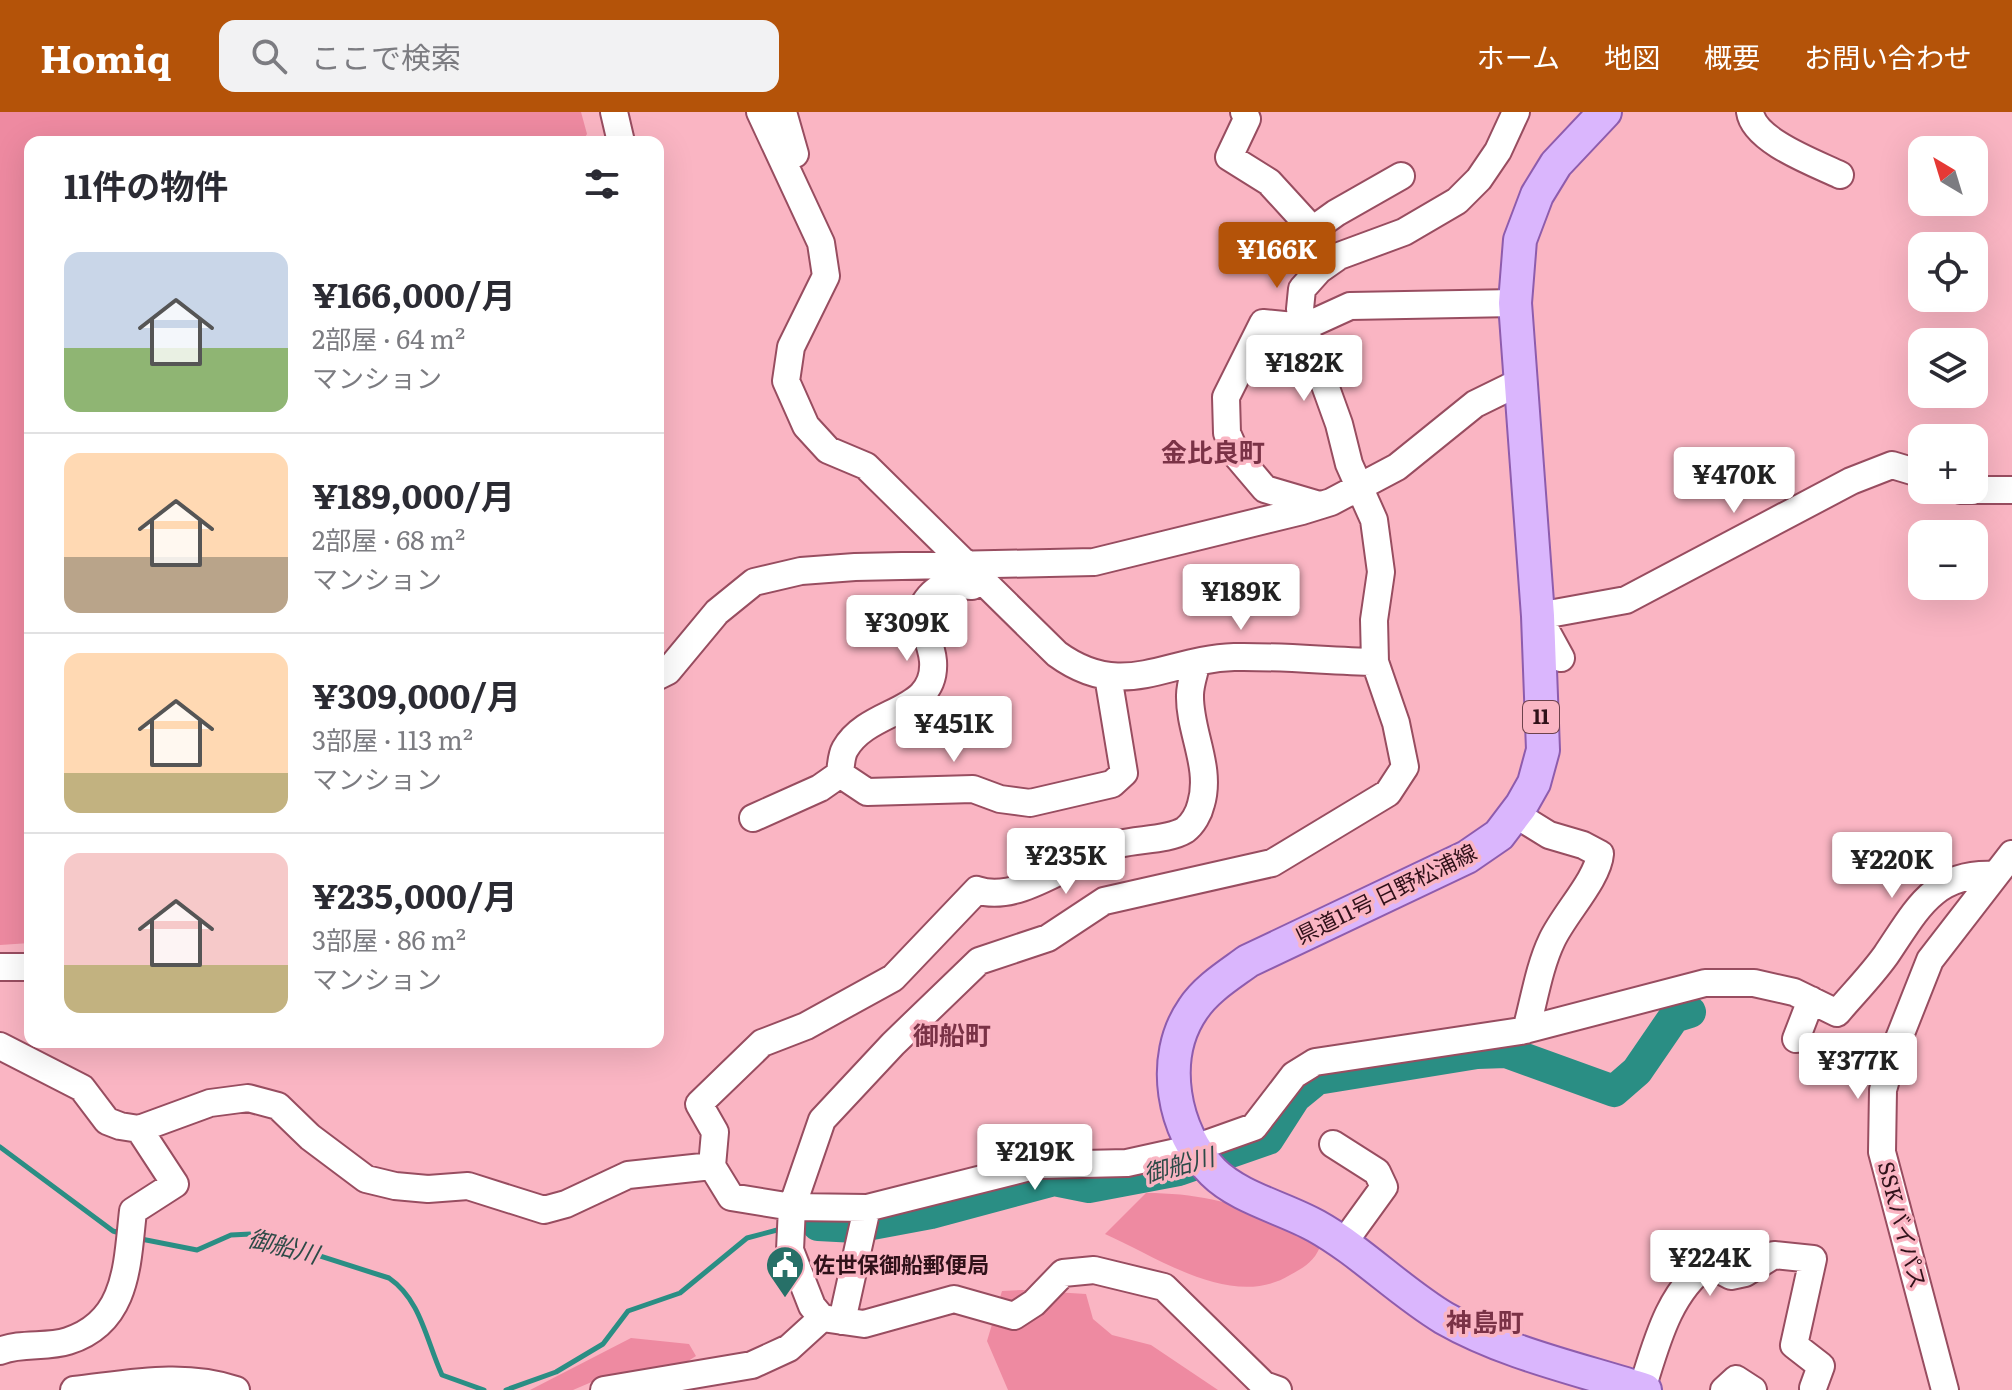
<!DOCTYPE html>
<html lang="ja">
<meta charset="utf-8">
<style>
body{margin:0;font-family:Literata,"Noto Sans JP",serif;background:#f2f2f3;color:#2b2b33;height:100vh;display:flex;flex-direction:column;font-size:30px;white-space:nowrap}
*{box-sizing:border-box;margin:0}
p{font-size:26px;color:#7c7c81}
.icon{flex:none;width:44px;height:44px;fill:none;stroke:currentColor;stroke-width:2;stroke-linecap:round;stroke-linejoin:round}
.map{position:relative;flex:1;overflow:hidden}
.side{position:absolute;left:24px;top:24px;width:640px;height:912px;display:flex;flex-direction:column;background:#fff;border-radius:16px;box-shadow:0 8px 32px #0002}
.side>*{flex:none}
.needle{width:52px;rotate:322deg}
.tools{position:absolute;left:1908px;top:24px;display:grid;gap:16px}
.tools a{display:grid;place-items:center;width:80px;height:80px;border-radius:16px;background:#fff;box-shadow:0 8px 32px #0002;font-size:40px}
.price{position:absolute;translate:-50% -68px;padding:0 18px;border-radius:8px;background:#fff;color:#222;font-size:26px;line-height:52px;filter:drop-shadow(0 2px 4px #0008)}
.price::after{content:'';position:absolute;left:50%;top:48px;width:24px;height:18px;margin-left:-12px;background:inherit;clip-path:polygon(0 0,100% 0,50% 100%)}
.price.current{background:#b45309;color:#fff}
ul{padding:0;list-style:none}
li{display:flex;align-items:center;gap:24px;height:200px;padding:0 40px}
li+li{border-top:2px solid #e1e1e2}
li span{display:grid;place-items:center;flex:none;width:224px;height:160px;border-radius:16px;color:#555}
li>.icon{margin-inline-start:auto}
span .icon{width:96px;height:96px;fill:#fffc;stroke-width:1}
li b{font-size:34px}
h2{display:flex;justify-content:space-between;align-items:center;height:96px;padding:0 40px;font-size:34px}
header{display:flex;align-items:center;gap:48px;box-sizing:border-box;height:112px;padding:0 40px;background:#b45309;color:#fff}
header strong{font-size:38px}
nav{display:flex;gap:44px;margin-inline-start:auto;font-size:28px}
.search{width:560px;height:72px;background:#f2f2f3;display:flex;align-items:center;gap:20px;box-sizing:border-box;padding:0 28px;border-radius:16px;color:#7c7c81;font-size:30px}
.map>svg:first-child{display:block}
.green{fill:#ee8aa1}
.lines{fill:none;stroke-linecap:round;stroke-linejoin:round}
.stream{stroke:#2a8e84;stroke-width:5}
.river{stroke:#2a8e84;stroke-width:32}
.minor-casing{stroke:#984d60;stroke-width:30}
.major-casing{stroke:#8e5cad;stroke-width:36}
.minor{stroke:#fff;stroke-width:26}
.major{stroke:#dab6fd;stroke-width:32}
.labels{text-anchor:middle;stroke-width:7;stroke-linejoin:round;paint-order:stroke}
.shield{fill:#fab5c3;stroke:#6d424c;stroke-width:2}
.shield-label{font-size:20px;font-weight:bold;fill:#301119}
.street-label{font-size:22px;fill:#301119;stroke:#fab5c3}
.poi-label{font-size:22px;font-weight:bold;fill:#301119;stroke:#fab5c3;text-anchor:start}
.water-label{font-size:24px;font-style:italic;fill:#2d4a47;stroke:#fab5c3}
.quarter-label{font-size:26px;font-weight:bold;fill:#7a3246;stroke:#fab5c3}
</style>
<header>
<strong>Homiq</strong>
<div class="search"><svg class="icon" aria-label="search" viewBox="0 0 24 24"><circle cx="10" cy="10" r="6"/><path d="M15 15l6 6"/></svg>ここで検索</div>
<nav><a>ホーム</a><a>地図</a><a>概要</a><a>お問い合わせ</a></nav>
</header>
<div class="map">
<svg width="2012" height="1278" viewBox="0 0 2012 1278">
<rect width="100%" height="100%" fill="#fab5c3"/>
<!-- green -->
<path class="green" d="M0 0H581L587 22 582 30H30V831L0 833Z
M1146 1081C1213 1081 1264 1098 1320 1135 1313 1151 1304 1155 1290 1163 1233 1198 1159 1146 1105 1122Z
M1022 1178 1086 1182 1093 1207 1112 1223 1151 1233 1218 1278H1008L987 1229 1002 1179Z
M631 1226 689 1232 696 1244 682 1253 608 1263 573 1278H530Z"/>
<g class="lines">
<!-- stream -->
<path class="stream" d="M0 1035 113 1119 123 1122
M799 1115 818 1113
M136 1126 197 1138 231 1123 251 1122 389 1166C421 1188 426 1228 442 1263L484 1278
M506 1278 556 1260 603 1232 628 1199 680 1181 747 1126 781 1117"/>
<!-- river -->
<path class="river" d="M818 1113 856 1115 931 1101 1054 1068 1089 1075 1179 1058 1268 1027 1295 985 1317 967 1477 941 1506 940 1614 979 1637 959 1674 905 1690 900"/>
<!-- minor casing -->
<g class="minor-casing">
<path id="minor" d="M614 0 621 30
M760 0 821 131 826 164 791 235 786 269 806 314 828 338 866 354 1057 542C1123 590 1166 547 1234 545 1280 544 1328 549 1375 550
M783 0 795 42
M1244 0 1247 7 1229 45 1269 70 1312 117
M1750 0C1754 29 1815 51 1840 63
M1319 158 1305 142 1290 134 1336 101 1401 64
M1960 378H2012
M1319 393 1265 377 1237 344 1227 321 1226 285 1263 211 1304 215 1350 194 1515 191
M1561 546 1538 504 1626 488 1851 369 1892 353 1922 362
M658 564 668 559 717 500 754 470 801 459 855 455 1094 450 1302 399 1331 390 1397 355 1475 292 1522 269
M840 662C841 654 841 644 845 637 869 595 937 603 933 549 932 534 923 516 919 501 932 474 944 471 972 474L981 466
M1515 702 1549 723 1583 733 1600 742C1598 767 1564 802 1552 828 1539 855 1534 889 1526 918
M753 706 820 676 840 662 867 680 973 677 1000 687 1030 691 1112 672 1124 661 1108 564
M0 855H30
M1796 927 1811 888
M0 934 82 976 107 1009 120 1014 139 1017 210 991 248 986 278 994 310 1025 366 1067 395 1074 428 1077 468 1074 544 1098 566 1092 628 1063 712 1054 731 1085 792 1095 867 1096 1038 1053 1127 1051 1195 1036 1254 1015 1294 963 1315 950 1521 919 1705 871H1754L1794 880 1837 901C1853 882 1871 864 1886 843 1916 799 1933 760 1994 763
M1333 1032 1377 1060 1384 1075 1342 1133
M712 1054 715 1020 699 992 762 931 806 914 893 866 977 778C1020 793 1076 744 1119 732 1138 727 1169 728 1185 718 1193 712 1199 701 1201 692 1212 655 1189 619 1190 583 1190 573 1194 562 1196 553
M842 1209 867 1096
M0 1239C21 1230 47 1236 68 1229 128 1210 127 1152 133 1099L175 1072 139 1017
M1642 1277C1656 1233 1668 1181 1708 1152L1731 1164 1745 1161 1774 1143 1813 1147 1794 1233 1821 1254 1813 1276
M74 1278C128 1272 183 1260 236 1278
M604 1278 752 1253 789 1236 822 1206
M1278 1278 1264 1273 1164 1175 1094 1158 1063 1161 1034 1191 1014 1204 954 1187 864 1212 822 1206 812 1194 790 1138 792 1095 822 1008 893 932 979 849 1048 826 1104 789 1272 751 1388 681 1405 655 1396 611 1375 550 1374 508 1381 460 1374 408 1349 352 1339 312 1304 215 1300 197 1302 177 1319 158 1339 144 1404 120 1457 89 1479 67 1498 39 1516 0
M1724 1278 1736 1267 1753 1278
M1945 1278 1882 1040 1883 978 1894 939 1930 848 2012 742"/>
</g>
<!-- major casing -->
<g class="major-casing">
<path id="major" d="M1605 0 1556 52 1537 83 1520 128 1515 191 1538 504 1543 638 1534 671 1521 694 1499 723 1467 745 1248 849C1229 863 1206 877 1193 897 1159 946 1173 1020 1213 1060 1239 1086 1284 1096 1316 1114 1361 1139 1399 1179 1444 1206 1505 1241 1579 1257 1645 1278"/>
</g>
<!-- minor -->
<use href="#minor" class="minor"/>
<!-- major -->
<use href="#major" class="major"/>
</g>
<!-- icons -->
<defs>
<g id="civic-pin" transform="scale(2)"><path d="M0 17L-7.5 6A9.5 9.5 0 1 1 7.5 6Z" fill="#277068" stroke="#fab5c3"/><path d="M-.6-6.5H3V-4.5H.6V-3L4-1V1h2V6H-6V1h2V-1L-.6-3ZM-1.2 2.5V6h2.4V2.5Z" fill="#fff"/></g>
</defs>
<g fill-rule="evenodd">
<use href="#civic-pin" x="785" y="1153"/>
</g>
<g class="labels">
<!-- shield labels -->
<rect class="shield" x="1523" y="589" width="36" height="32" rx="6"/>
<g class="shield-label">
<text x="1541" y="612">11</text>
</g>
<!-- street labels -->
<g class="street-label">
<text transform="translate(1386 782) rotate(-26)" y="8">県道11号 日野松浦線</text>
<text transform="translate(1902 1113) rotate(75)" y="8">SSKバイパス</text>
</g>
<!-- poi labels -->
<g class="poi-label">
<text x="813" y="1161">佐世保御船郵便局</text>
</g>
<!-- water labels -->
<g class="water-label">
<text transform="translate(1179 1054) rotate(-15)" y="8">御船川</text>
<text transform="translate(283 1135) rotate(14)" y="8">御船川</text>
</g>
<!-- quarter labels -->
<g class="quarter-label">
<text x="1213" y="350">金比良町</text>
<text x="952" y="933">御船町</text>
<text x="1485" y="1220">神島町</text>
</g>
</g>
</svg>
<div class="tools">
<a><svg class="needle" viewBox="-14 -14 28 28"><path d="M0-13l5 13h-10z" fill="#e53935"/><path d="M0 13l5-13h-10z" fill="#7c7c81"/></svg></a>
<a><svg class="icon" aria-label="locate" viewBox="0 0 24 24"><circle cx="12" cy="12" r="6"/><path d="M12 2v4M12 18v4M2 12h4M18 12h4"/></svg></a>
<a><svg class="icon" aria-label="layers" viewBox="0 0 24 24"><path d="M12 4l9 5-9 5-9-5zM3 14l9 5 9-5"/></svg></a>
<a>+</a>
<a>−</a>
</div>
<b class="price current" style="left:1277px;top:178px">¥166K</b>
<b class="price" style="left:1304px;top:291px">¥182K</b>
<b class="price" style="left:1734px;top:403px">¥470K</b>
<b class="price" style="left:1241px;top:520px">¥189K</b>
<b class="price" style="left:907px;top:551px">¥309K</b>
<b class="price" style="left:954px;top:652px">¥451K</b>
<b class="price" style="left:1066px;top:784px">¥235K</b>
<b class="price" style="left:1892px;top:788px">¥220K</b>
<b class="price" style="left:1858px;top:989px">¥377K</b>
<b class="price" style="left:1035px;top:1080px">¥219K</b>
<b class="price" style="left:1710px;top:1186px">¥224K</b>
<section class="side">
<h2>11件の物件<svg class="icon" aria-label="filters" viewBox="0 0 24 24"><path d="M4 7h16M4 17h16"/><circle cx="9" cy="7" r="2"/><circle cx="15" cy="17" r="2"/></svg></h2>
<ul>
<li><span style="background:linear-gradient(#c9d6e8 60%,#8fb573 0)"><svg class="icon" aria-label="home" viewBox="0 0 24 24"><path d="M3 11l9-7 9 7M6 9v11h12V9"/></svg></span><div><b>¥166,000/月</b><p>2部屋 · 64 m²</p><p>マンション</p></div></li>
<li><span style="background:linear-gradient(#ffd9b3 65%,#b9a48a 0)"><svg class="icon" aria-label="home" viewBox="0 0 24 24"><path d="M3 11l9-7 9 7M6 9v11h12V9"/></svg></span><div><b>¥189,000/月</b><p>2部屋 · 68 m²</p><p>マンション</p></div></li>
<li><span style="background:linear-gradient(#ffd9b3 75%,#c2b280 0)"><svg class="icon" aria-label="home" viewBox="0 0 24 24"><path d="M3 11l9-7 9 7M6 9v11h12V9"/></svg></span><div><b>¥309,000/月</b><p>3部屋 · 113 m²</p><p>マンション</p></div></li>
<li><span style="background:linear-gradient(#f6c9c9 70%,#c2b280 0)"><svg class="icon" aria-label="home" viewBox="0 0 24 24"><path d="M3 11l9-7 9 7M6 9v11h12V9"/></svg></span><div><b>¥235,000/月</b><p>3部屋 · 86 m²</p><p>マンション</p></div></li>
</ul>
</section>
</div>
